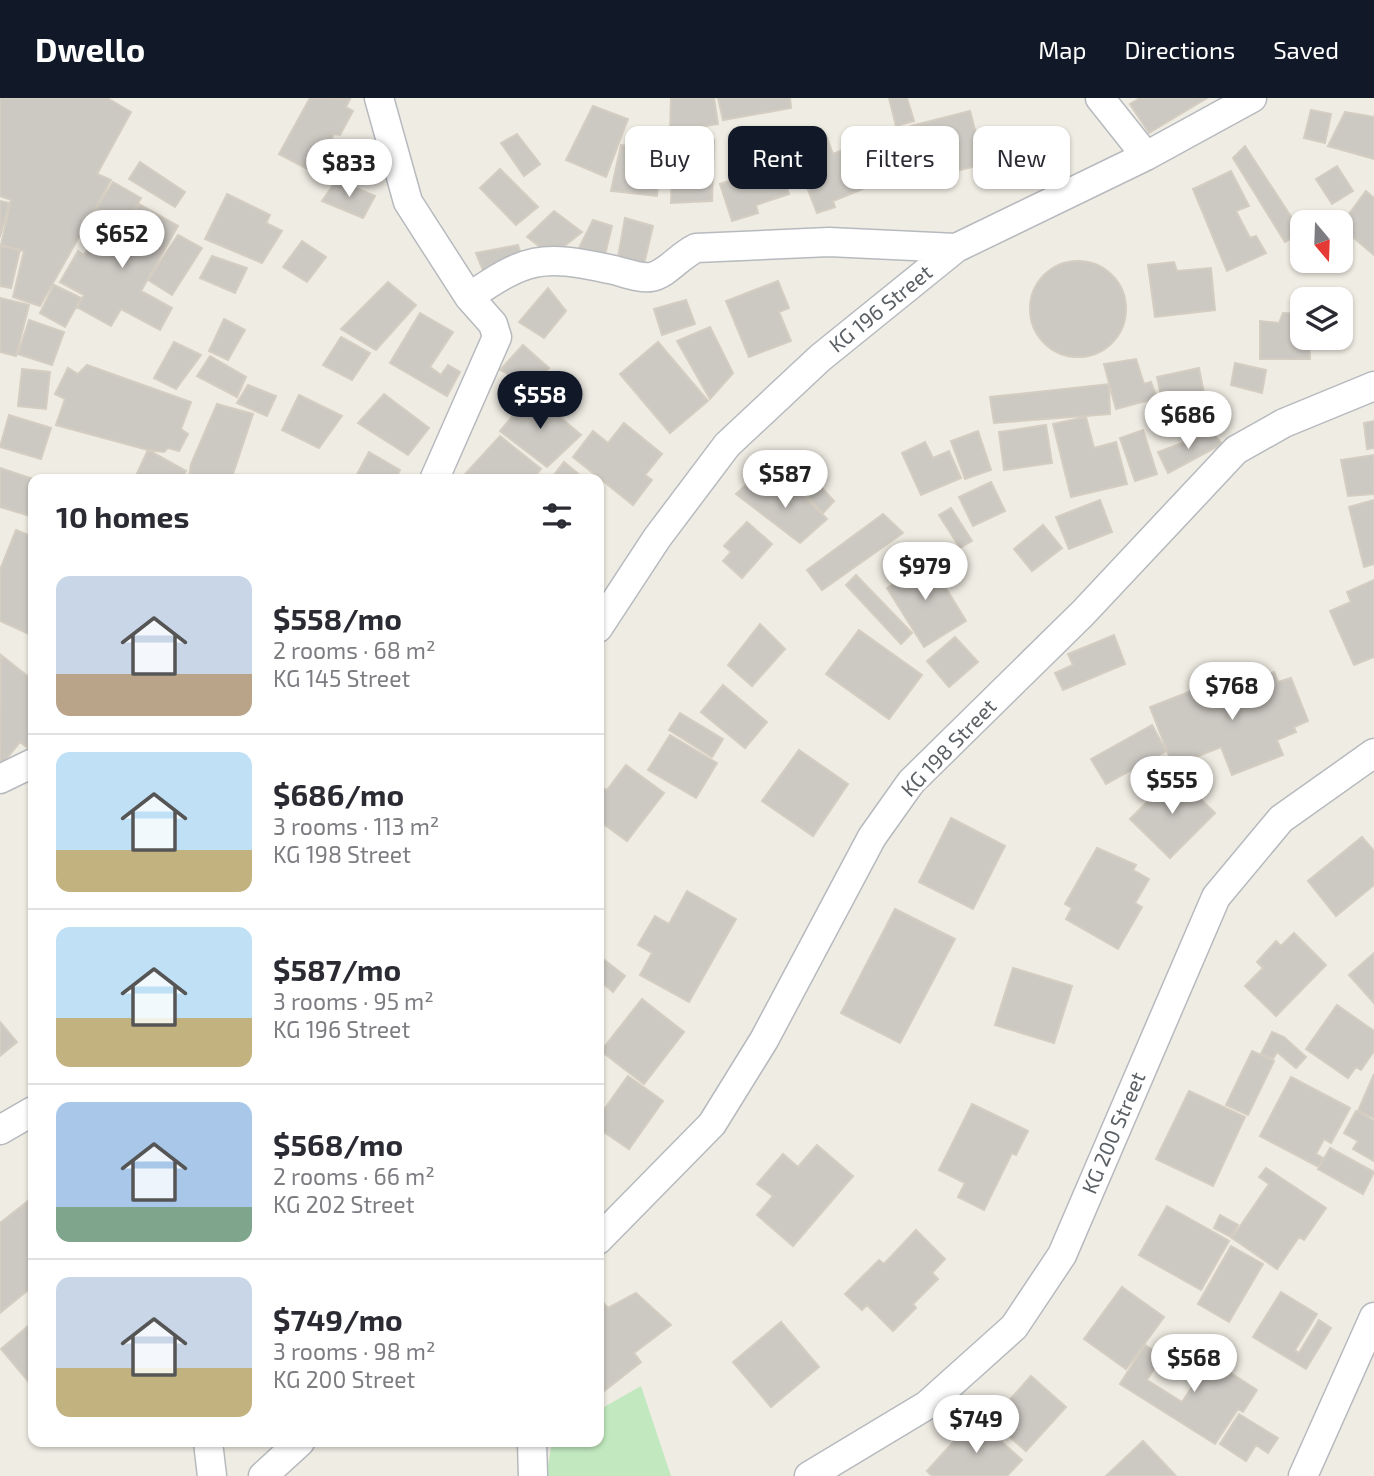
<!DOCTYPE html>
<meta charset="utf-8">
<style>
body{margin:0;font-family:"Exo 2",sans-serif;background:#f7f7f7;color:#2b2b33;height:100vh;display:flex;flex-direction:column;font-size:26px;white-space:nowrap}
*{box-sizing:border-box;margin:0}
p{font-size:23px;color:#7c7c81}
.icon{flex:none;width:38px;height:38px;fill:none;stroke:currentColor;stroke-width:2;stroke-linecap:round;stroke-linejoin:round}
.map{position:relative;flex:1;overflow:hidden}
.side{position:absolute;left:28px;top:376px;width:576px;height:973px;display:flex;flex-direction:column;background:#fff;border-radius:14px;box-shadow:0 2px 5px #0004}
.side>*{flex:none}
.hud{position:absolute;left:625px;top:28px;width:644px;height:63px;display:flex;gap:14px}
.needle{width:46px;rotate:161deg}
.buttons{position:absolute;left:1290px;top:112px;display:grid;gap:14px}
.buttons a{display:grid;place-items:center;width:63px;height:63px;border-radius:14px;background:#fff;box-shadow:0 2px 5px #0004;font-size:35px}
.price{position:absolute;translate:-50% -60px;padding:0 16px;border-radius:24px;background:#fff;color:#222;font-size:23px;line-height:46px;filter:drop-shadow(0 2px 4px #0008)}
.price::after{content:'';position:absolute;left:50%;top:42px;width:21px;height:16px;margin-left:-10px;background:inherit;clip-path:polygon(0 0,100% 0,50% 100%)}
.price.on{background:#111827;color:#fff}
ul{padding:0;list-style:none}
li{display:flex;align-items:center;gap:21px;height:175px;padding:0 28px}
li+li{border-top:2px solid #e1e1e2}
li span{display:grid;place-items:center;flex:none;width:196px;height:140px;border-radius:14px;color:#555}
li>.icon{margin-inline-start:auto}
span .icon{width:84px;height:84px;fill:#fffc;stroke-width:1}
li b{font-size:30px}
h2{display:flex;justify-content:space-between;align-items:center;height:84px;padding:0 28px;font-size:30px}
.chip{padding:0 24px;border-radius:14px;background:#fff;box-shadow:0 2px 5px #0004;font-size:24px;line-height:63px}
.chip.on{background:#111827;color:#fff}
header{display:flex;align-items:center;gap:42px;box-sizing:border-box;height:98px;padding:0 35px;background:#111827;color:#fff}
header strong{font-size:33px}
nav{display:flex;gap:38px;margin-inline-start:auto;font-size:24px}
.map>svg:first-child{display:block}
.green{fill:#c1e8be}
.building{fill:#ccc8c2;stroke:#d4cdc1;stroke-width:2}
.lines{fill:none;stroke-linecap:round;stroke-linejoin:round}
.minor-casing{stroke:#b6babe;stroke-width:31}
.minor{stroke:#fff;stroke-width:28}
.labels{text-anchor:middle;stroke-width:7;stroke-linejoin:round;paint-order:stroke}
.street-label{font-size:21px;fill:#5b6065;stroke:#fff}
</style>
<header>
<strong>Dwello</strong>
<nav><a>Map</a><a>Directions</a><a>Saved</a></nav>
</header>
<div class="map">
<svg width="1374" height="1378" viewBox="0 0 1374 1378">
<rect width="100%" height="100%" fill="#efece3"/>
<!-- green -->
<path class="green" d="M641 1288 671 1378H546L552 1344H598L599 1312Z"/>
<!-- building -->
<path class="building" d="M0 0H107L131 14 97 76 111 82 40 208 13 199 24 153 1 147 11 102 0 98Z
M310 0 350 1 346 9 353 13 340 37 334 36 313 74 279 56Z
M671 0H714L718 26 670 34Z
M718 0H790L791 10 723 22Z
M889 0H907L914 23 896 28Z
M1140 0H1207L1149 35 1130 6Z
M593 8 628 21 606 79 566 62Z
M1311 12 1331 16 1325 45 1304 40Z
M970 13 984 66 924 81 911 28Z
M1345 14 1374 19V61L1328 48Z
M517 36 540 66 524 78 501 45Z
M673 39 714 42 712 103 671 105Z
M827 40 833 56 859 45 875 86 833 103 835 109 817 115 793 53Z
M621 47 661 54 657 98 611 93Z
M1245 48 1301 134 1285 144 1233 60Z
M140 64 185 94 175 109 129 81Z
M780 66 789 96 756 107 758 115 732 123 720 86Z
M1337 68 1353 93 1332 106 1316 81Z
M500 71 538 109 516 127 480 90Z
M1231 73 1249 108 1236 113 1250 140 1256 138 1266 155 1227 173 1193 91Z
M337 82 375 98 363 120 322 103Z
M113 84 141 100 122 132 93 116Z
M1366 93 1374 100V157L1340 128Z
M227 96 270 117 266 125 282 133 262 165 205 141Z
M0 103 9 105 0 139Z
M139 106 178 128 141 193 172 210 160 232 121 211 111 228 77 209 84 197 60 184 78 153 84 157 103 124 123 135Z
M554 113 582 134 552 158 527 139Z
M625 120 653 128 644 166 618 159Z
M593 122 612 128 605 157 579 150Z
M178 137 202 150 172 197 148 182Z
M302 143 326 159 307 184 283 169Z
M518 147 523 162 484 175 476 155Z
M0 148 20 152 11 190 0 188Z
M212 158 247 170 235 195 200 180Z
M1030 211a48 48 0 1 1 96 0a48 48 0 1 1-96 0Z
M1174 164 1177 173 1211 170 1215 212 1155 219 1148 167Z
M778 183 789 210 779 214 791 243 749 259 726 203Z
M388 184 416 207 376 252 341 231Z
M54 187 81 200 65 229 40 215Z
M548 190 566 213 544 240 519 224Z
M0 200 29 207 16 258 0 254Z
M686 202 695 226 662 237 654 211Z
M420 215 453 234 430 269 441 277 448 267 460 274 447 298 390 265Z
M1283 215 1302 216V240H1309L1310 261H1260V223L1279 225Z
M224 221 245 232 228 262 209 253Z
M29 222 64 234 52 267 18 256Z
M710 229 733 275 710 301 677 243Z
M341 239 370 255 352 282 323 267Z
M174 244 201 257 176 291 154 280Z
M658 244 708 303 670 335 620 276Z
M523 247 549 270 533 288 500 272Z
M210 258 246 279 237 299 197 278Z
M1136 261 1144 286 1151 284 1157 300 1116 311 1104 266Z
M1235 265 1266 272 1262 295 1231 287Z
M87 267 191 304 181 331 188 336 179 353 168 350 164 354 148 352 56 327 65 301 55 296 68 270 78 276Z
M1199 270 1208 316 1167 324 1157 279Z
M22 271 50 274 46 311 18 308Z
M1109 286 1110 316 994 325 990 299Z
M248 287 276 298 267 318 237 305Z
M532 295 581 337 547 369 500 333Z
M384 296 429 330 408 357 358 325Z
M299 297 342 318 319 350 282 332Z
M217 306 253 316 231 382 189 379 191 366Z
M9 317 51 330 41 361 0 349Z
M1086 319 1094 350 1116 344 1127 386 1071 399 1053 326Z
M1374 323V350L1367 351 1364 325Z
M624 325 662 356 645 377 652 382 633 407 573 359 593 333 608 345Z
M1046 327 1052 365 1004 372 999 334Z
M1143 332 1157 376 1135 383 1120 340Z
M978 333 991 372 965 381 951 343Z
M1212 334 1222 346 1168 375 1158 354Z
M500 338 541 371 532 382H473L465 376Z
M925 344 933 360 949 353 961 380 921 397 902 355Z
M148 352 186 373 181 382H134Z
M369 354 400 372 394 382H354Z
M1374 357V396L1348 398 1341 362Z
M564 364 586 382H550Z
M0 370 36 382H33V419L0 409Z
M808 375 834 403 823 415 795 385Z
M752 381 776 399 793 387 827 421 800 445 736 396Z
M991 384 1005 413 973 428 959 399Z
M1100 402 1112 434 1069 451 1056 419Z
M1374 402V466L1364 469 1349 409Z
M951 410 972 443 960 450 939 417Z
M883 416 903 435 822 492 807 472Z
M747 424 772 446 742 480 723 463 731 454 724 448Z
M1043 427 1062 450 1032 473 1014 451Z
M16 432 33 439 31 537 0 523V472Z
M914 460 920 470 930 464 966 523 924 549 887 490 897 484 891 474Z
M856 477 912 535 901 546 846 487Z
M1374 482V559L1354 567 1330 513 1351 504 1347 494Z
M760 526 785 551 752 588 728 567Z
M859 532 922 577 889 621 826 576Z
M1114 537 1125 566 1063 592 1055 575 1073 567 1068 556Z
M955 539 978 564 949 589 927 563Z
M1 557 30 580 33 576V654L20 644 0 669Z
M1274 574 1278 584 1291 580 1308 623 1294 629 1296 634 1277 642 1283 657 1232 677 1221 649 1173 668 1150 609 1191 593 1194 601 1252 578 1254 582Z
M723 587 767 624 745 650 701 614Z
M680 615 723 641 712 659 669 632Z
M1152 627 1166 653 1106 686 1091 661Z
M670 637 717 665 696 700 648 672Z
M799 652 848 686 813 738 762 703Z
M626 667 664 695 627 743 598 722V689L607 692Z
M1175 676 1215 715 1170 760 1130 721Z
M951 720 1005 748 973 811 919 784Z
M1362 739 1374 753V787L1336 818 1308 783Z
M1097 750 1136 767 1133 772 1149 781 1135 805 1142 809 1118 851 1066 821 1072 810 1065 806Z
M687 793 736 821 689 904 640 877 652 855 638 847 655 818 669 826Z
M895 811 955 841 900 945 841 915Z
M1294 835 1326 867 1276 918 1245 888 1263 870 1257 864 1276 843 1281 848Z
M1374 855V905L1349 877Z
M598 857 625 878 613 894 598 881Z
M1013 870 1072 888 1054 945 995 927Z
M642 901 684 934 644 986 601 953Z
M1337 907 1374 933V953L1361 972 1356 969 1348 980 1306 951Z
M0 924 17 944 0 958Z
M1272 934 1284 939 1306 959 1296 970 1277 954 1273 961 1261 956Z
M1252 953 1274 963 1248 1017 1226 1007Z
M1374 976V1020L1358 1013Z
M628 978 663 1003 629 1051 598 1030V1020Z
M1291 979 1350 1010 1331 1045 1324 1041 1316 1056 1323 1060 1319 1069 1260 1038Z
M1189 993 1245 1019 1213 1088 1156 1061Z
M972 1006 1028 1033 1016 1057 1012 1055 984 1112 958 1099 965 1085 939 1072Z
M1356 1013 1374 1023V1063L1353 1051 1358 1043 1344 1035Z
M817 1047 853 1078 793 1148 757 1117 773 1098 757 1086 783 1056 798 1069Z
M1330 1050 1374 1074 1363 1096 1318 1071Z
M1266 1070 1326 1110 1304 1142 1299 1139 1277 1171 1232 1140 1269 1086 1259 1079Z
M33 1099V1188L0 1215V1125Z
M1167 1108 1229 1143 1201 1192 1139 1157Z
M1220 1117 1238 1127 1231 1139 1214 1130Z
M916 1132 945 1161 932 1175 938 1181 913 1206 916 1210 893 1233 867 1207 862 1212 845 1196 879 1162 884 1166Z
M1231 1148 1263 1166 1229 1224 1198 1206Z
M1122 1189 1164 1219 1126 1271 1084 1241Z
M1281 1194 1317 1216 1295 1252 1299 1255 1319 1222 1331 1230 1306 1271 1253 1239Z
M636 1195 671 1227 634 1255 641 1264 598 1298V1204L601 1202 608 1210Z
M33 1224V1289L1 1251Z
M781 1224 819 1269 771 1309 733 1264Z
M1145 1247 1162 1258 1147 1282 1182 1304 1194 1286 1184 1280 1200 1255 1257 1292 1243 1314 1238 1311 1215 1346 1120 1286Z
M1031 1278 1066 1309 1026 1353 991 1323Z
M1239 1316 1278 1340 1268 1355 1256 1347 1246 1363 1220 1346Z
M975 1320 1022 1362 1007 1378H932L927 1373Z
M1143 1343 1176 1378H1106Z"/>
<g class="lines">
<!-- minor casing -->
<g class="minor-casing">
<path id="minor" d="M379 0 408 104 469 199 493 226 497 239 434 382
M1100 0 1146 58
M469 199C526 160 541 156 609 171 621 173 639 181 651 179 667 176 679 158 696 150L829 144 956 150
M598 530 657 440 727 347 820 260 956 150 1146 58 1252 0
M0 681 33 665
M0 1032 33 1013
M598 1142 712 1026 764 942 872 739 911 684 1083 515 1236 352 1284 325 1374 288
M208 1344 212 1378
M532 1344 533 1378
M263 1378 300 1344
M809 1378 927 1307 1014 1229 1062 1157 1216 799 1281 721 1374 655
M1303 1378 1374 1219"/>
</g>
<!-- minor -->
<use href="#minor" class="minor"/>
</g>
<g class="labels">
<!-- street labels -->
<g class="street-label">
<text transform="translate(881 211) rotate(-39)" y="7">KG 196 Street</text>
<text transform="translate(949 650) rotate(-46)" y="7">KG 198 Street</text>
<text transform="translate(1114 1035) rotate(-67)" y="7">KG 200 Street</text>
</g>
</g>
</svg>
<div class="buttons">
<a><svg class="needle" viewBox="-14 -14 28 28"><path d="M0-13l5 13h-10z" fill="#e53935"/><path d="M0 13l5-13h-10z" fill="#7c7c81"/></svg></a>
<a><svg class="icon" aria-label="layers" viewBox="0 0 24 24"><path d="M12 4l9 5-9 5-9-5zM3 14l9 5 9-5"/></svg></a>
</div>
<b class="price" style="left:349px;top:101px">$833</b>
<b class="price" style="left:122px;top:172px">$652</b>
<b class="price on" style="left:540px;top:333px">$558</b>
<b class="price" style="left:1188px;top:353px">$686</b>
<b class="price" style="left:785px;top:412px">$587</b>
<b class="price" style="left:925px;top:504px">$979</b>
<b class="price" style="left:1232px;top:624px">$768</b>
<b class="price" style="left:1172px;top:718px">$555</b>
<b class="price" style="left:1194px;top:1296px">$568</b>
<b class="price" style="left:976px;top:1357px">$749</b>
<div class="hud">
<a class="chip">Buy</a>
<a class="chip on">Rent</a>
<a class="chip">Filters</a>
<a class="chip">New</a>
</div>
<section class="side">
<h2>10 homes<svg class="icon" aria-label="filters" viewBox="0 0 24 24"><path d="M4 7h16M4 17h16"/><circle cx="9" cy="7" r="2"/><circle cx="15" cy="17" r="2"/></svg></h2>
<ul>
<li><span style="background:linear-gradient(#c9d6e8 70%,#b9a48a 0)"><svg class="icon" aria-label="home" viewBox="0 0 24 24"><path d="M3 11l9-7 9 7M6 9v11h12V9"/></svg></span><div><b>$558/mo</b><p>2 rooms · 68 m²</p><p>KG 145 Street</p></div></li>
<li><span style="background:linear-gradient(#bfe0f5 70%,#c2b280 0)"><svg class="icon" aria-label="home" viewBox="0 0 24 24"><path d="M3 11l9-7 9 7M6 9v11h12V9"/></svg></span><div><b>$686/mo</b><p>3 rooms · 113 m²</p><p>KG 198 Street</p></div></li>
<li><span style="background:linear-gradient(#bfe0f5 65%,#c2b280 0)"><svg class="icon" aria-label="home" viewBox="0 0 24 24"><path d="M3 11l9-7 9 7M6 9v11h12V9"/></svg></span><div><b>$587/mo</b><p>3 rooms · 95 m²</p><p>KG 196 Street</p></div></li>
<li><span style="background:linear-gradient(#a9c7e8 75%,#7fa58c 0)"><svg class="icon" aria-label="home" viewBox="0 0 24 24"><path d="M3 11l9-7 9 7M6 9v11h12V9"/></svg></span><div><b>$568/mo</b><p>2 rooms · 66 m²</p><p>KG 202 Street</p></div></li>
<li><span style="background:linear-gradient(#c9d6e8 65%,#c2b280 0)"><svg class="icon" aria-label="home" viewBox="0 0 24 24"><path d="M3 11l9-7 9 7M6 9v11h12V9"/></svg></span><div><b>$749/mo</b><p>3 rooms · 98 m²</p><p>KG 200 Street</p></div></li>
</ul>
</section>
</div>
